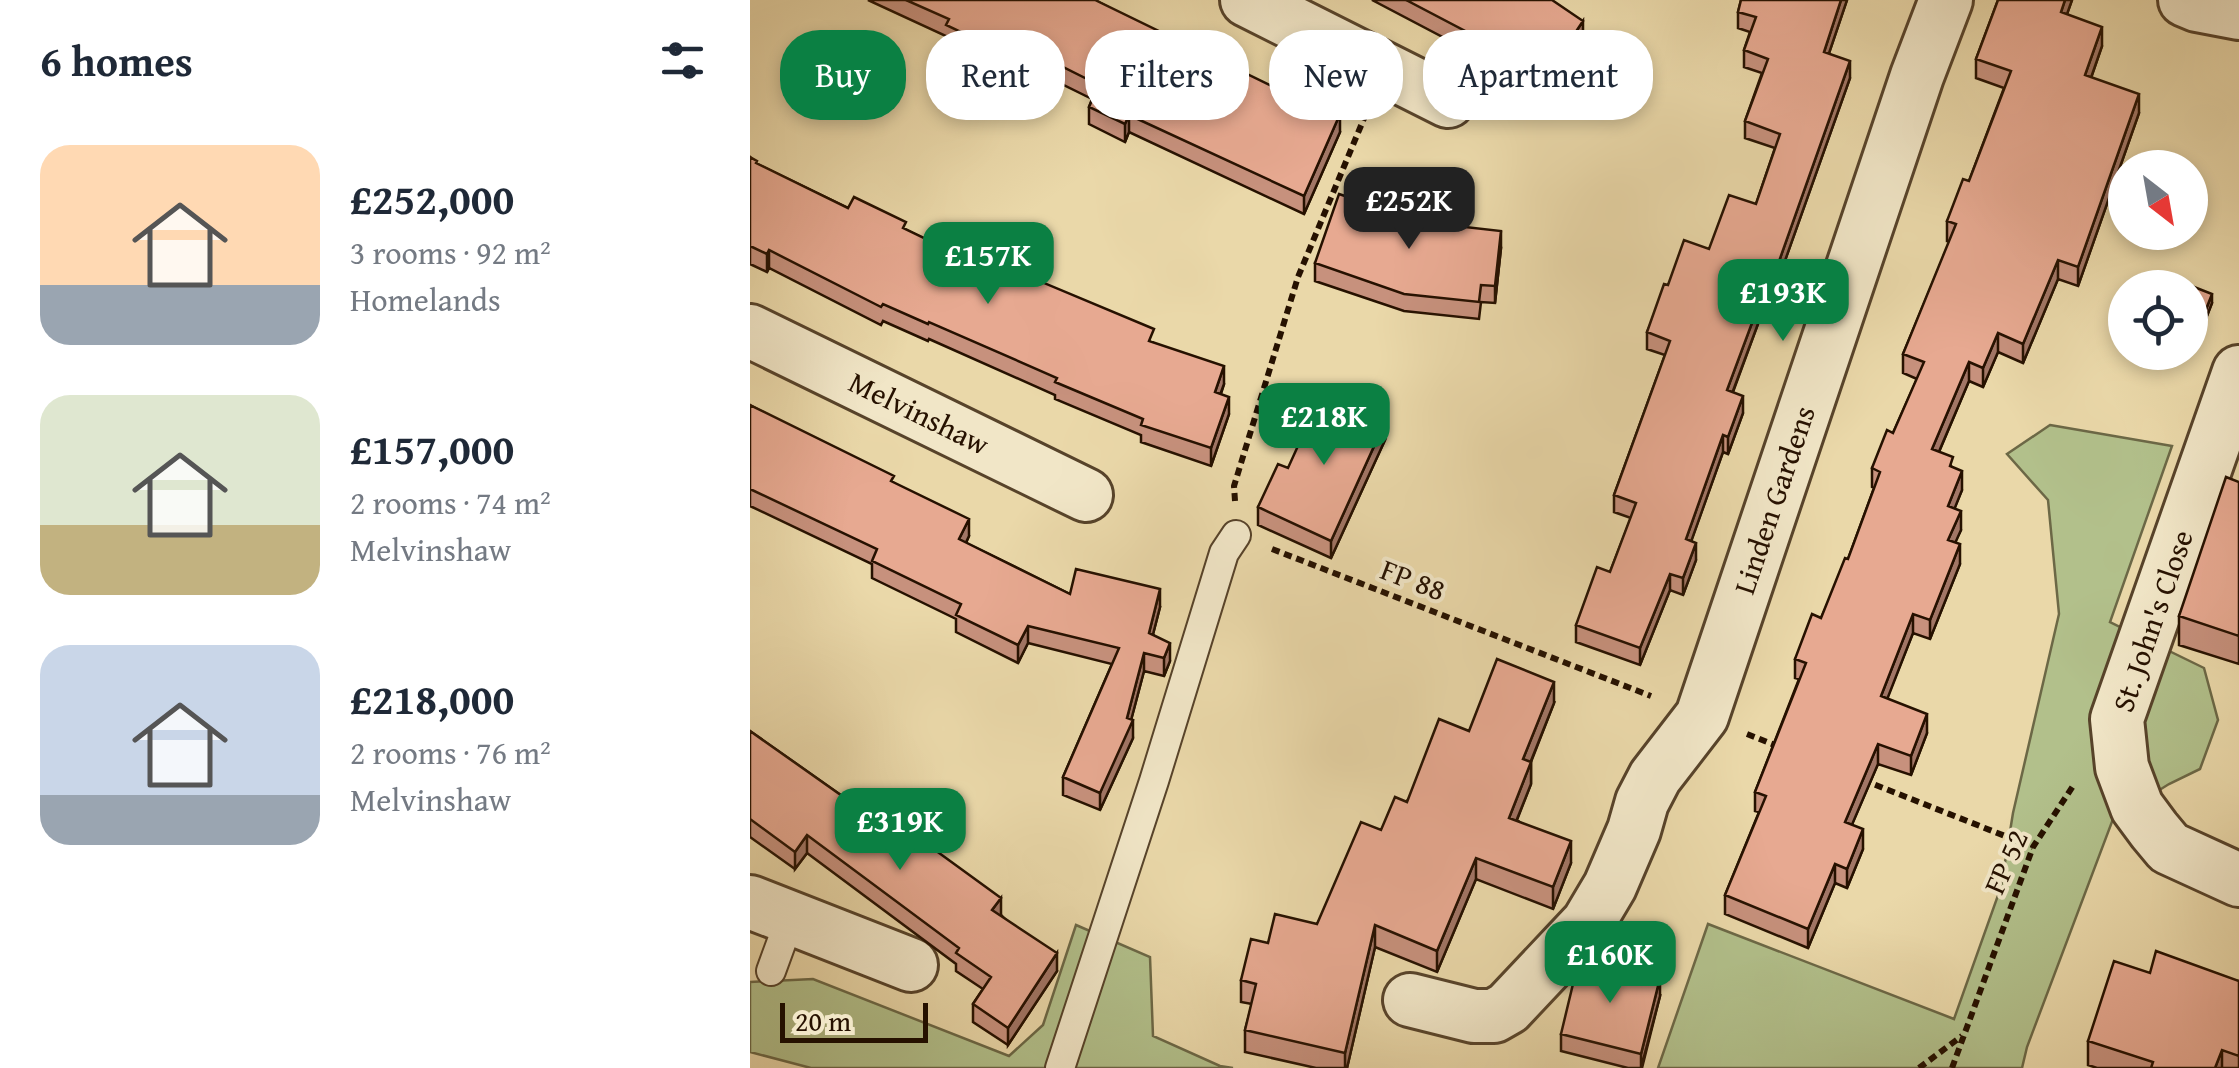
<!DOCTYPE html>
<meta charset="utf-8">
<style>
body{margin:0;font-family:"Gentium Book Plus",serif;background:#f6f6f7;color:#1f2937;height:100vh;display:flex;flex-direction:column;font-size:38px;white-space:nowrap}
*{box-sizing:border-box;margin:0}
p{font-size:32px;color:#747a83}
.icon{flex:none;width:55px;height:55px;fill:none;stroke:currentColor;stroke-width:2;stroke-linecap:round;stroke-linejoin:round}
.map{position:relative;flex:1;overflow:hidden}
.sheet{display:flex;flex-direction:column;background:#fff;width:750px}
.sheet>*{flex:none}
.top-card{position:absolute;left:30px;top:30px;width:950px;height:90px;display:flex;gap:20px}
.needle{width:65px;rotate:149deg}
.fabs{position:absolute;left:1358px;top:150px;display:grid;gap:20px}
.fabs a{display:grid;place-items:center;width:100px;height:100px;border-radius:50%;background:#fff;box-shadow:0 5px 15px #0003;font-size:50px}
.scale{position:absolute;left:30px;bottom:25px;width:148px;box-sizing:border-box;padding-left:10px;border:5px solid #261100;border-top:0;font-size:28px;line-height:35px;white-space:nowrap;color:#261100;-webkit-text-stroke:8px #f1e6c7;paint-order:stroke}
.price{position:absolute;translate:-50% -85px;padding:0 22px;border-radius:20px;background:#0b8043;color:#fff;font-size:32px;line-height:65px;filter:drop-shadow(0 2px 5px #0008)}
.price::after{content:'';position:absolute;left:50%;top:60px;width:30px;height:22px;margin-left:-15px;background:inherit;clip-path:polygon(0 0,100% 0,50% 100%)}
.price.on{background:#222;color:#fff}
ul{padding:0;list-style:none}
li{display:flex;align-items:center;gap:30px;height:250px;padding:0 40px}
li span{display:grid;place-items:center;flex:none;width:280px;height:200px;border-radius:30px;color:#555}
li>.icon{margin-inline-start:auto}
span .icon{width:120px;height:120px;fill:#fffc;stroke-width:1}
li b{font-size:42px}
h2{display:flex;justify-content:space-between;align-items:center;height:120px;padding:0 40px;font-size:42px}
.tag{padding:0 35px;border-radius:40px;background:#fff;box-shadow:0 5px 15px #0003;font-size:35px;line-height:90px}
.tag.on{background:#0b8043;color:#fff}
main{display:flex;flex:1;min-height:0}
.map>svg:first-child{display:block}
.green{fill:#b2c08b;stroke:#6c6846;stroke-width:2.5}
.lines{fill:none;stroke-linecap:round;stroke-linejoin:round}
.service-casing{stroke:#57432a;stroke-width:32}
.minor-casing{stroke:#57432a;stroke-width:58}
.path{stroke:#261100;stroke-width:6;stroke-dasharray:8 5;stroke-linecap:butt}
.service{stroke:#f1e6c7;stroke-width:28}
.minor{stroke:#f1e6c7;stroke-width:52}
.wall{fill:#c7917d;stroke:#261100;stroke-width:2.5}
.shaded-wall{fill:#a27666;stroke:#261100;stroke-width:2.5}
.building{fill:#e7a991;stroke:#261100;stroke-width:2.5}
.labels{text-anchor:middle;stroke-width:8;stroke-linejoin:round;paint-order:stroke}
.street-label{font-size:30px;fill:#261100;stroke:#f1e6c7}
</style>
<main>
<section class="sheet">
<h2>6 homes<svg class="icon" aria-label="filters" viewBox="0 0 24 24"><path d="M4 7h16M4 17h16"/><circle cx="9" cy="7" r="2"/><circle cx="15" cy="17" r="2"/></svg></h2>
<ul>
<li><span style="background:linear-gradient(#ffd9b3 70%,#9aa5b1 0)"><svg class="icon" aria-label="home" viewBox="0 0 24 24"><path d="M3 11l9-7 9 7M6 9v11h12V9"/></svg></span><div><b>£252,000</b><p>3 rooms · 92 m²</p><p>Homelands</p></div></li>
<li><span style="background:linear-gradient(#dfe7d0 65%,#c2b280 0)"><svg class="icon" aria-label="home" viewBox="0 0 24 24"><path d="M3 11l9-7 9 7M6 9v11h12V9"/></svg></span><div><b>£157,000</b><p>2 rooms · 74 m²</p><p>Melvinshaw</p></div></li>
<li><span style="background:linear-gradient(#c9d6e8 75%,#9aa5b1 0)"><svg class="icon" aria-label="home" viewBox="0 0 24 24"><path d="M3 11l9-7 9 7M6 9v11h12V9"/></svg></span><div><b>£218,000</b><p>2 rooms · 76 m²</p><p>Melvinshaw</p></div></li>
</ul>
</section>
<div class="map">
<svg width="1489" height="1068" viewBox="0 0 1489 1068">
<rect width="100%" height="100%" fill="#ead8a9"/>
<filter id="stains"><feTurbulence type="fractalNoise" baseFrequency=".002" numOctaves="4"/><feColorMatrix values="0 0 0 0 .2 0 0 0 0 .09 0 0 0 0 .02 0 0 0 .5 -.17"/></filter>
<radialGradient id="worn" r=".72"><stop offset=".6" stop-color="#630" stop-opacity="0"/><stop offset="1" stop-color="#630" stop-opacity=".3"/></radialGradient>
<!-- green -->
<path class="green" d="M1300 425 1422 446 1360 622 1454 668 1468 720 1450 769 1419 784 1363 819 1277 1047 1272 1068H908L958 924 1204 1019 1251 887 1263 813 1309 614 1298 500 1257 454Z
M326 925 400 957 403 1036 470 1066 483 1068H61L0 1052V982L63 979 259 1056 293 1025Z"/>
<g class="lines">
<!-- service casing -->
<g class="service-casing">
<path id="service" d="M21 971 40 919
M310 1068 404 781 474 553 486 535"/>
</g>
<!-- minor casing -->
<g class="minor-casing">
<g id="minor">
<path d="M497 0 698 101"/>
<path d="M1435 0 1447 5 1489 13"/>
<path id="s1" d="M0 331 336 495"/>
<path d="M1489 372 1367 719 1372 767 1387 807 1404 830 1419 848 1489 880"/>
<path d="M0 902 161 965"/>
<path id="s2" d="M660 1000 724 1016H744L758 1008 838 923 860 886 884 830 892 802 905 777 952 716 1167 76 1196 0"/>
</g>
</g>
<!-- path -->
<path class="path" d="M485 501 484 486 548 277 615 116
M522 549 901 696
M997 734 1032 748
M1113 780 1283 847
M1169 1068 1212 1036
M1202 1068 1283 847 1325 783"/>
<!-- service -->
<use href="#service" class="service"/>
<!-- minor -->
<use href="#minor" class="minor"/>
</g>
<!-- wall -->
<path class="wall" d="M118 0H345L590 132 554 214 379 132 375 142 339 124V107L342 99 265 61 259 73 196 43V36Z
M622 0H802L833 39 798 92 782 81 780 83Z
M991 0H1097L1079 53 1100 78 1016 314 1012 313 983 392 993 413 978 454 973 452 941 541 946 560 933 595 920 590 890 665 826 642V625L860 572 881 518 864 512V495L915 355 897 349V332L918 285 959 249 1006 204 1025 148 995 138V121L1012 73 994 67V50L1000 32 988 28V12Z
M1248 0H1322L1317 14 1352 46 1341 78 1389 113 1328 286 1308 279 1273 363 1248 352 1233 387 1219 381 1189 452 1203 468 1212 490 1204 509 1211 530 1205 542 1210 564 1180 639 1163 633 1137 698 1177 733 1161 775 1128 764 1102 824 1113 849 1097 888 1085 883 1058 948 975 914V895L1009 812 1005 811V792L1049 679 1045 678V659L1071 618 1098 559 1124 488 1122 487V468L1143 433 1167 379 1153 373V354L1200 241H1197V221L1219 181 1254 88 1226 78V59Z
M0 157 7 164 98 208 156 230 259 279 404 343 474 384 471 394 479 414 461 466 391 442V435L305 399V395L179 339 178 341 133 321 131 325 19 268 17 272 0 264Z
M751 248 745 303 731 302 729 319 654 311 565 281V263Z
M1440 288 1462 303 1448 339 1440 336Z
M0 405 144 483 219 536 216 543 320 594 410 607 403 634 420 661 414 676 394 671 381 720 383 738 350 810 313 795V777L362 664 278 643 268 663 206 632V619L122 578V564L0 506Z
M635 440 581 558 508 525V507L538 468Z
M1489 482V664L1429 645V616Z
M804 703 781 762V784L767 820 821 863 803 909 726 879 687 972 625 947 597 1068H566L495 1052V1030L502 1004 491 1002V980L518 943 567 924 631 830 719 731Z
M0 731 112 810 160 832 251 915 307 971 258 1045 223 1022V1004L233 989 206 971V964L57 853 45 869 0 837Z
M1400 973 1489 981V1068H1347L1338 1065V1041Z
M910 996 892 1068H878L811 1051V1034Z"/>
<!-- shaded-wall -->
<path class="shaded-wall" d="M1091 0H1097L1074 68V52Z
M1315 0H1322L1311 31V12Z
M833 21V39L798 92V74Z
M1352 27V46L1335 95V75Z
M265 43V61L259 73V55Z
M1100 61V78L1016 314V298Z
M1389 94V113L1328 286V267Z
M590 114V132L554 214V196Z
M379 115V132L375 142V124Z
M751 231V248L745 303V286Z
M19 250V268L17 272V254Z
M1308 260V279L1273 363V344Z
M1462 294V303L1448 339V330Z
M1012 296V313L977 407V390Z
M1248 333V352L1233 387V368Z
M1219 362V381L1182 468V449Z
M474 366V384L465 409V392Z
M993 396V413L978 454V437Z
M479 397V414L461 466V448Z
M635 422V440L581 558V541Z
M973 435V452L936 556V539Z
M1212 471V490L1198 525V506Z
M1211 511V530L1198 559V540Z
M219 519V536L209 557V539Z
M946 543V560L933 595V578Z
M1210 544V564L1180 639V620Z
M920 574V590L890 665V648Z
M410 589V607L399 650V633Z
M1163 614V633L1131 715V696Z
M278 626V643L268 663V645Z
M420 643V661L414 676V658Z
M394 653V671L379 728 383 720V738L350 810V793L377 718Z
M804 682V703L773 781V759Z
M1177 714V733L1161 775V756Z
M1128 744V764L1095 841V822Z
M781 762V784L759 839V818Z
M160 816V834L152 826Z
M1113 829V849L1097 888V869Z
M57 835V853L45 869V852Z
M821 841V863L803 909V887Z
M726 858V879L687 972V951Z
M1085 864V883L1058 948V929Z
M251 898V915L242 928V910Z
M625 925V947L597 1068H595V1053Z
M307 953V971L258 1045V1028Z
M910 978V996L891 1068V1054Z
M1472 1050V1068H1465Z"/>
<!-- building -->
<path class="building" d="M156 0H345L532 91 533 89 590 114 554 196 379 115 375 124 339 107 349 85 265 43 259 55 196 25 199 19Z
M656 0H802L833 21 798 74 782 63 780 65Z
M991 0H1091L1074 52 1100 61 1016 298 1012 296 977 390 993 396 978 437 973 435 936 539 946 543 933 578 920 574 890 648 826 625 847 567 860 572 886 503 864 495 920 341 897 332 914 284 918 285 934 240 959 249 979 195 1006 204 1030 134 995 121 1018 59 994 50 1006 17 988 12Z
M1248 0H1315L1311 12 1352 27 1335 75 1389 94 1328 267 1308 260 1273 344 1248 333 1233 368 1219 362 1182 449 1203 457 1200 466 1212 471 1198 506 1211 511 1198 540 1210 544 1180 620 1163 614 1131 696 1177 714 1161 756 1128 744 1095 822 1113 829 1097 869 1085 864 1058 929 975 895 1016 796 1005 792 1056 663 1045 659 1062 614 1071 618 1095 558 1098 559 1130 472 1122 468 1137 430 1143 433 1174 362 1153 354 1206 224 1197 221 1213 179 1219 181 1261 71 1226 59Z
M0 157 7 161 6 163 98 208 104 197 156 222 153 228 259 279 263 270 404 329 399 341 474 366 465 392 479 397 461 448 391 425 393 419 305 382 307 378 179 322 178 324 133 304 131 307 19 250 17 254 0 246Z
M589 194 671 222 751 231 745 286 731 285 729 302 654 294 565 263Z
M1416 276 1462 294 1448 330 1440 327V288H1411Z
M572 393 635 422 581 541 508 507 528 464 538 468Z
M0 405 144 476 141 481 219 519 209 539 320 594 326 569 410 589 399 633 420 643 414 658 394 653 377 718 383 720 350 793 313 777 369 648 278 626 268 645 206 615 211 604 122 561 127 549 0 489Z
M1476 477 1489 482V636L1429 616Z
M747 659 804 682 773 759 781 762 759 818 821 841 803 887 726 858 687 951 625 925 595 1053 495 1030 506 984 491 980 501 939 518 943 525 914 567 924 611 822 631 830 645 797 657 802 689 719 719 731Z
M0 731 112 810 127 791 160 816 152 826 251 898 242 910 307 953 258 1028 223 1004 241 977 206 953 209 948 57 835 45 852 0 819Z
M1406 951 1489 981V1056L1472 1050 1465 1068H1401L1403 1062 1338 1041 1364 961 1400 973Z
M829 959 910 978 891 1054 811 1034Z"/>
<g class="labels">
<!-- street labels -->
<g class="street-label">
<text dy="10" stroke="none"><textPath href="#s1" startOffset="188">Melvinshaw</textPath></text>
<text dy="10" stroke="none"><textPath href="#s2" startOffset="685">Linden Gardens</textPath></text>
<text transform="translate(663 580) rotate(21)" y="10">FP 88</text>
<text transform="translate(1403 621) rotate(-71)" y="10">St. John's Close</text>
<text transform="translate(1256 862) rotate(-66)" y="10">FP 52</text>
</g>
</g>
<rect width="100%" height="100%" filter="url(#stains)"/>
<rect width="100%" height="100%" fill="url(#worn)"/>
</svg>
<div class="fabs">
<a><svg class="needle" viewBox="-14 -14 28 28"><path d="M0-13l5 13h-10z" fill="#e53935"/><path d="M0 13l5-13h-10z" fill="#747a83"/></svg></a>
<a><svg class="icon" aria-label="locate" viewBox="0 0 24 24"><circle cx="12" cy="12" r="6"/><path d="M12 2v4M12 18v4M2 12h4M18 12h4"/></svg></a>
</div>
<div class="scale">20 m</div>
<b class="price on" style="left:659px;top:252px">£252K</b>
<b class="price" style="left:238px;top:307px">£157K</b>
<b class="price" style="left:1033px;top:344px">£193K</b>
<b class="price" style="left:574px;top:468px">£218K</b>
<b class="price" style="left:150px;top:873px">£319K</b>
<b class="price" style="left:860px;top:1006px">£160K</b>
<div class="top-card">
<a class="tag on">Buy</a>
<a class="tag">Rent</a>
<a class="tag">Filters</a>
<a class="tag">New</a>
<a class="tag">Apartment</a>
</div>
</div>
</main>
